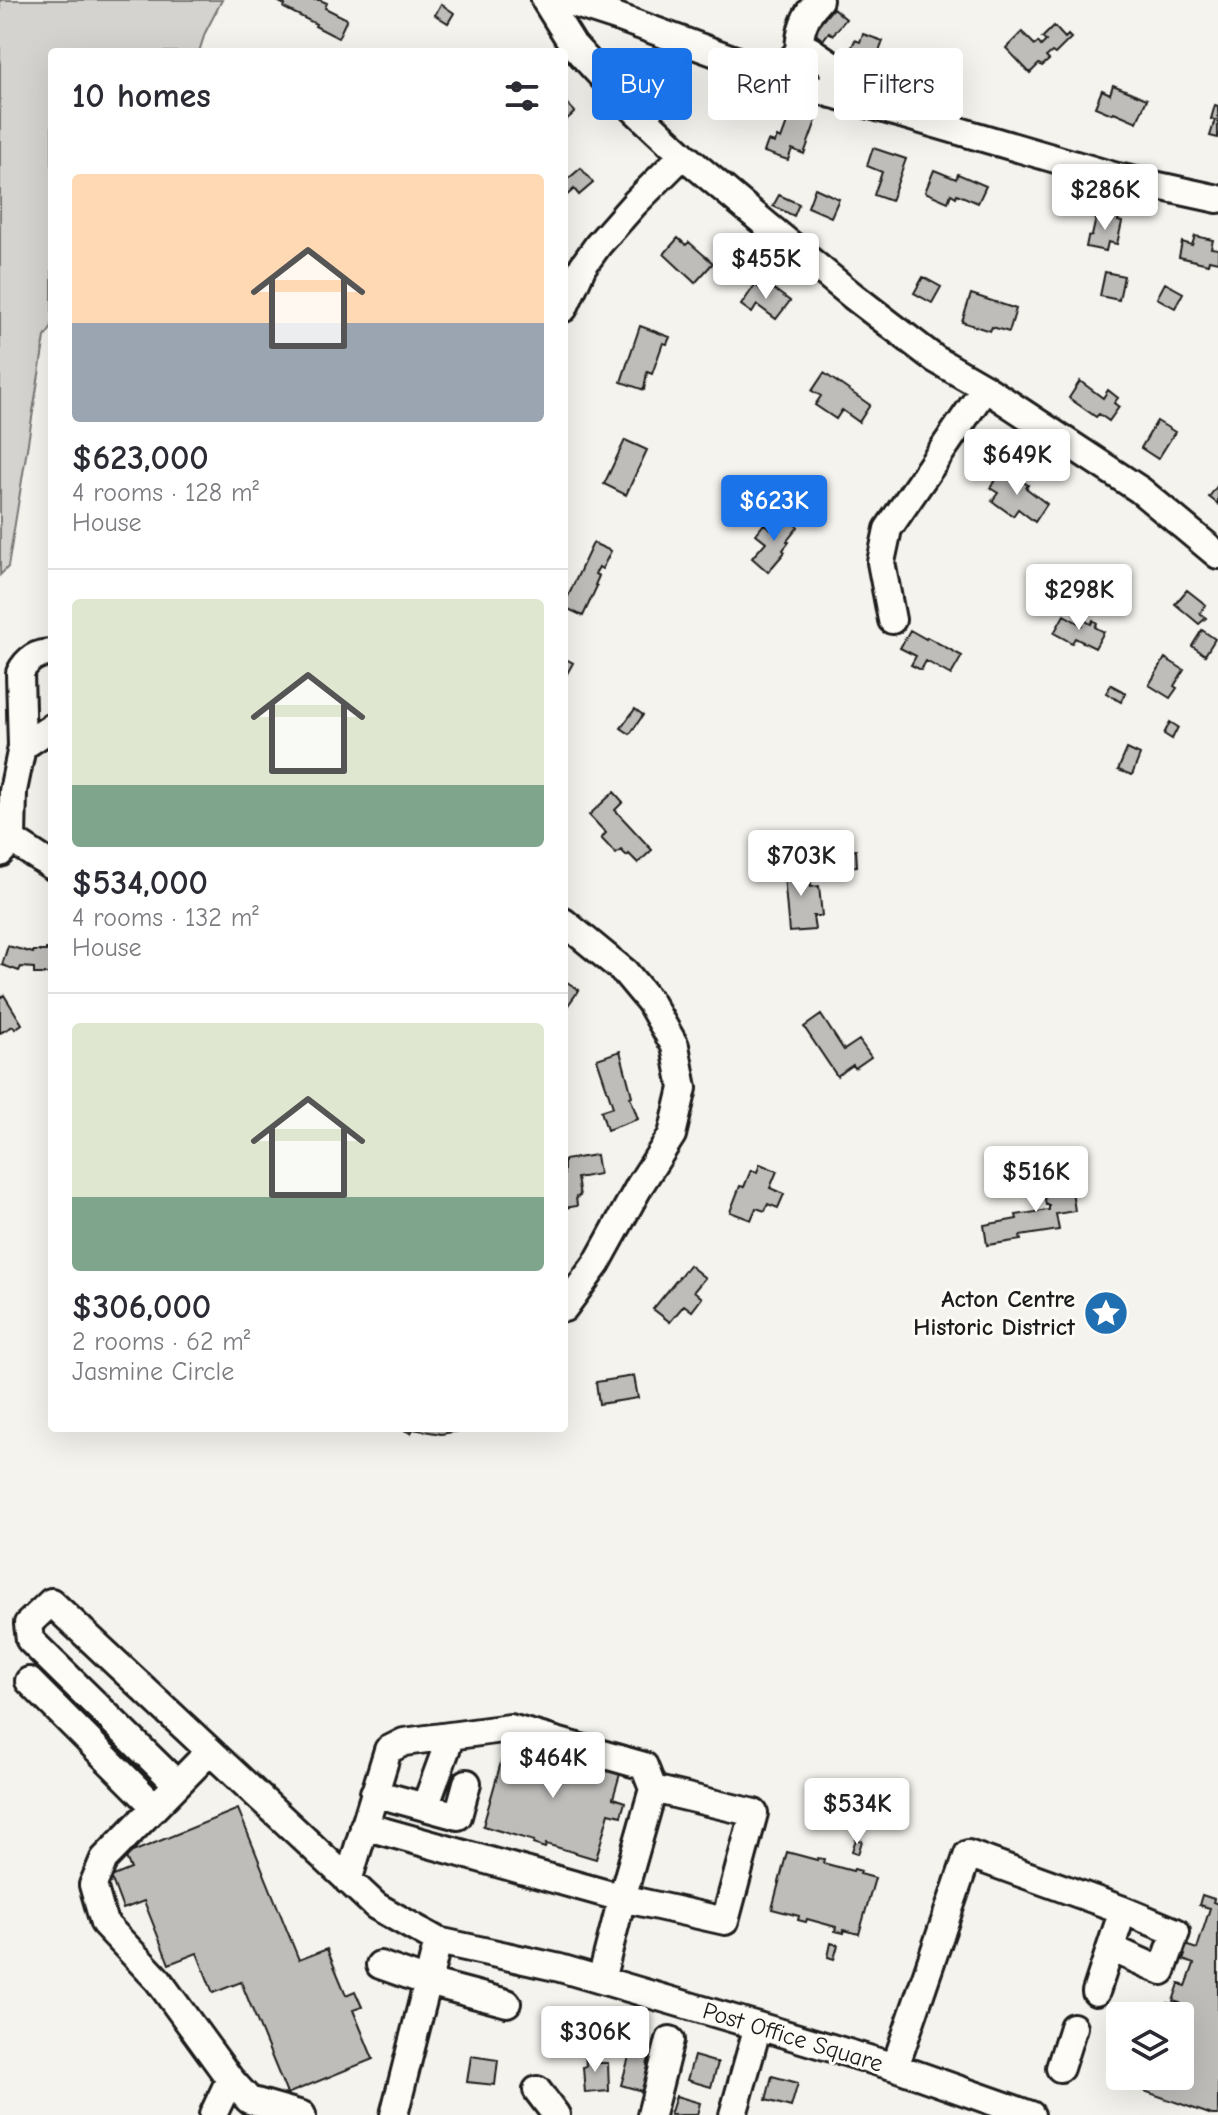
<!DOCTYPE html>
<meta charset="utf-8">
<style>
body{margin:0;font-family:"Comic Neue",sans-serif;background:#f7f7f7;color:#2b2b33;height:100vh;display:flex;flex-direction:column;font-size:30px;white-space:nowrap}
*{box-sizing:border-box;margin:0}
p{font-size:26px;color:#7c7c81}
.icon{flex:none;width:44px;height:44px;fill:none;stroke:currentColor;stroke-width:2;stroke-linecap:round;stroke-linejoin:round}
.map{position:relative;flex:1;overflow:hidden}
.side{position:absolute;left:48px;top:48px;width:520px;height:1384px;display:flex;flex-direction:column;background:#fff;border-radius:8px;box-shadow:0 8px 32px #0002}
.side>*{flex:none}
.hud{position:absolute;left:592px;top:48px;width:506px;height:72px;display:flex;gap:16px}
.tools{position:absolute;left:1106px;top:2002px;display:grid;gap:16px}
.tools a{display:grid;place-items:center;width:88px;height:88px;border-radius:8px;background:#fff;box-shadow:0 8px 32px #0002;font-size:40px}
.price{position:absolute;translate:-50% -68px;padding:0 18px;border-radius:8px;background:#fff;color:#222;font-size:26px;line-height:52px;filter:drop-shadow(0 2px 4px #0008)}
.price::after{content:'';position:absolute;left:50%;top:48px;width:24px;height:18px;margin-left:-12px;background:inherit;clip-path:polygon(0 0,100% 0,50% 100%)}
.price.selected{background:#1a73e8;color:#fff}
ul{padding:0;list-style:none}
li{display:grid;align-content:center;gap:16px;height:424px;padding:0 24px}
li+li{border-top:2px solid #e1e1e2}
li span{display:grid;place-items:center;height:248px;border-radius:8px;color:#555}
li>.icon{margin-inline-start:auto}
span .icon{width:144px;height:144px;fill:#fffc;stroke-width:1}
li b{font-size:34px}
h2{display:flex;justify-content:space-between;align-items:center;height:96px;padding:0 24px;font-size:34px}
.pill{padding:0 28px;border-radius:8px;background:#fff;box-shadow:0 8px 32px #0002;font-size:28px;line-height:72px}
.pill.selected{background:#1a73e8;color:#fff}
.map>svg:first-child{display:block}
.green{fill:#d4d3cf;stroke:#787876;stroke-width:2}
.building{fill:#bebdba;stroke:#1c1c1c;stroke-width:2}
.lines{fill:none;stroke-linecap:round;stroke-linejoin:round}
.minor-casing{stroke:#1c1c1c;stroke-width:32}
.minor{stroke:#fdfcf7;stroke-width:26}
.labels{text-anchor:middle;stroke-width:6;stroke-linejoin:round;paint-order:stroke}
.poi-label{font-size:24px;font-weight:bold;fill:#1c1c1c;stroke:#fdfcf7;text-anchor:end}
.street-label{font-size:24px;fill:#1c1c1c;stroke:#fdfcf7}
</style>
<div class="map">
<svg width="1218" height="2115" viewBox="0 0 1218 2115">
<rect width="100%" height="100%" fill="#f4f3ee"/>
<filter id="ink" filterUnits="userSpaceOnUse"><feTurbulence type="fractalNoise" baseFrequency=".0125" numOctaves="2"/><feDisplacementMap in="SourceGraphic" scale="16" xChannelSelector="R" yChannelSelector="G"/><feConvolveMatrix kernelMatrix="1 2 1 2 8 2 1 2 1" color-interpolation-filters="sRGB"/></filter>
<g filter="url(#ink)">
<!-- green -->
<path class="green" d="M0 0H222L205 33 199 52H52V327L45 337 8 567 0 575Z"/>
<!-- building -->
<path class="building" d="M280 0H320L327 3 325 8 347 19 338 38 315 26 316 24 284 8 285 5 279 2Z
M441 4 454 13 448 23 435 15Z
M833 8 846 19 833 35 829 32 823 40 813 32Z
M1054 26 1065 38 1068 35 1071 38 1055 54 1052 52 1046 57 1049 60 1042 66 1039 64 1030 73 1006 48 1022 32 1035 45 1038 42 1041 46 1046 41 1042 38Z
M863 34 883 41 869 79 849 71 856 53 850 51 855 40 860 42Z
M910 62 918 66 915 74 924 77 917 95 914 94 911 100 903 97 905 91 899 89Z
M1113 85 1147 99 1137 122 1114 112 1112 114 1095 107 1102 90 1110 94Z
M564 100 575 112 564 122Z
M1215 105 1218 106V138L1210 136 1215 120 1211 119Z
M792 109 817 118 804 154 792 149 788 160 764 152 768 141 775 143 777 137 781 139Z
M873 148 906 159 891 201 874 195 882 172 867 166Z
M581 168 593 183 579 195 574 189 564 198V172L569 178Z
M934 170 956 179 958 174 986 186 978 203 957 194 956 197 951 194 948 202 925 192Z
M815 188 839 199 831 217 808 207Z
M779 195 799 204 794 216 773 206Z
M1100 213 1119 217 1118 221 1122 222 1117 244 1108 242 1106 251 1086 247 1088 237 1092 236 1096 218 1099 219Z
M1195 236 1213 240 1211 248 1218 249V262L1209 260 1208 264 1179 257 1182 242 1192 245Z
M678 238 686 245 689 242 713 263 695 283 664 254Z
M1105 272 1124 276 1119 300 1100 296Z
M923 277 941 287 932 303 914 293Z
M1165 283 1183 293 1175 308 1157 298Z
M755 285 766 293 771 287 790 301 776 319 757 305 752 313 741 305Z
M971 294 1016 309 1009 332 992 327 990 331 962 322Z
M640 326 670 337 667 344 663 343 652 374 647 372 644 390 621 382Z
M824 373 870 405 859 422 842 410 836 419 815 405 821 396 812 391Z
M1080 381 1103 398 1108 390 1118 398 1114 403 1119 407 1109 421 1099 414 1096 417 1069 398Z
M1157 421 1175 432 1158 459 1141 448Z
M625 440 647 450 626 495 604 484Z
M1004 469 1028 485 1026 488 1047 504 1035 522 1018 509 1013 516 992 501 998 493 990 488Z
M1218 485V504L1209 497Z
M784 515 798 527 787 541 789 542 783 550 785 552 768 572 752 558 766 542 756 534 764 524 772 530Z
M593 543 611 551 602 569 599 567 595 574 599 576 595 585 597 586 583 616 564 607V605Z
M1187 590 1206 605 1200 613 1206 618 1199 624 1175 604Z
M1064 615 1082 625 1084 620 1091 624 1093 620 1097 623 1095 627 1104 632 1095 648 1075 638 1072 643 1054 633Z
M910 630 926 639 927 637 962 656 951 675 926 661 921 670 911 665 916 656 900 648Z
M1202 630 1215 639 1205 655 1192 646Z
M564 658 573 663 564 679Z
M1165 658 1184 670 1174 686 1177 688 1170 698 1149 685Z
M1111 685 1126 693 1121 702 1106 693Z
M635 709 643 715 630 734 621 728Z
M1170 722 1178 727 1172 739 1164 734Z
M1127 749 1140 755 1132 775 1118 770Z
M614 792 623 802 615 810 652 850 638 863 629 854 627 856 621 850 616 854 601 838 606 833 589 815Z
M856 850 857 866 819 868 818 853Z
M809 862 811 887 819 886 822 916H813L815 930 789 932 783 865Z
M8 946 33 953V951H46V949H52V974H34V968L21 967 19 971 2 965Z
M564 980 579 990 566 1008 564 1006Z
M4 995 22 1024 15 1029 13 1026 0 1033V998Z
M821 1015 844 1050 859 1040 871 1057 855 1068 853 1065 837 1076 804 1027Z
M620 1051 632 1096 630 1097 638 1119 607 1130 601 1111 613 1107 597 1059Z
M596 1155 599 1174 577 1178 580 1196 576 1197 577 1206 564 1208V1160Z
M760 1164 777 1171 770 1188 784 1194 778 1208 768 1204 765 1211 756 1208 751 1220 730 1212 740 1186 744 1187 751 1170 757 1172Z
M1055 1170 1056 1179 1070 1177 1075 1211 1056 1214 1059 1230 1020 1236 1021 1240 987 1245 984 1225 1017 1219 1016 1215 1049 1210V1205H1046L1043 1188 1045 1187 1043 1172Z
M689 1265 705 1278 694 1291 702 1298 692 1311 684 1305 670 1322 653 1309Z
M634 1376 638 1398 599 1404 596 1382Z
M399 1428H477L441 1434 413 1429 411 1433Z
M507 1741 620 1774 613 1798 625 1802 621 1816 609 1813 596 1859 546 1844 545 1848 533 1844 534 1841 483 1826Z
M238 1809 299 1960 327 1949 346 1995 355 1991 362 2007 353 2010 373 2059 287 2094 241 1982 213 1993 197 1953 169 1964 144 1901 123 1909 111 1877 131 1869 125 1855Z
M856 1839 862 1841 858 1854 852 1851Z
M787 1852 817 1860 818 1858 824 1859 823 1863 853 1871 854 1869 861 1871 860 1874 875 1878 859 1934 844 1930V1933L835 1931 836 1927 807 1919 806 1922 798 1920 799 1916 772 1909Z
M1202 1895 1214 1899 1213 1902 1218 1904V2115H1212L1113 2080 1120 2060V2076H1180V2016H1163L1168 2003 1179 2007 1180 2003 1173 2001 1179 1984 1186 1986 1194 1964 1183 1960 1185 1955 1179 1953 1182 1944 1197 1949 1210 1908 1199 1905Z
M831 1943 838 1945 834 1959 828 1957Z
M633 2043 652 2049 647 2065 657 2068 649 2093 621 2085Z
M598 2050 599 2063H608L609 2091 585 2093 583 2067 586 2066 585 2051Z
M471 2056 498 2060 495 2085 467 2082Z
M694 2056 718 2063 711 2087 687 2080Z
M772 2076 798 2083 791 2107 766 2100Z
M676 2096 700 2103 697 2115H670Z"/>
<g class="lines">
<!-- minor casing -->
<g class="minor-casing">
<path id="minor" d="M545 0 573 45 621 97 683 155 769 227 853 296 935 359 985 388 1140 490 1218 555
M564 0 620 18 812 88 1117 177 1218 199
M799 51C800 30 804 16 819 0
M784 78 792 59 799 51 810 50 831 64 834 74 832 94
M564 308 583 266 598 245 635 203 683 155
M892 620 881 562 888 529 985 388
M22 747 52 727
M12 840 52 866
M0 853 12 840 13 791 22 747 20 673C27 659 36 653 52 653
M564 922 625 972 650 1002 675 1046 683 1088 672 1135 640 1185 597 1263 564 1308
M29 1681 155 1807
M177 1784 30 1640 28 1624 51 1602 210 1751
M374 1793 458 1816 467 1783
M425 1807 451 1736
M348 1881 388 1750 404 1742 510 1728 644 1766 653 1789 622 1898 364 1826
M1111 1948 1162 1971 1176 1932 1123 1910
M380 1965 428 1982 507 2003
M601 1980 622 1898 725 1921 754 1813 653 1789
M895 2067 968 1854 1123 1910 1096 1992
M1060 2068 1073 2027
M537 2090 556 2115
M213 2115 230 2079
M302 2115 249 2100 230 2079 158 1980 104 1923 93 1885 104 1859 210 1751 376 1906 438 1941 560 1968 758 2026 895 2067 1031 2115
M394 2115 438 1941
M651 2115 670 2040
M733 2115 758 2026"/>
</g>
<!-- minor -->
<use href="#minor" class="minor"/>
</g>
</g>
<!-- icons -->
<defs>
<g id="sight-disc" transform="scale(2.3)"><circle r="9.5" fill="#1f6fb2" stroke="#fdfcf7"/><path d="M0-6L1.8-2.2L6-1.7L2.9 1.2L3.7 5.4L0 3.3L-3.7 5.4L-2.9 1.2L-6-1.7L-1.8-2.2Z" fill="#fff"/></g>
</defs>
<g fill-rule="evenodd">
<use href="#sight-disc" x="1106" y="1313"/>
</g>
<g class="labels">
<!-- poi labels -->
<g class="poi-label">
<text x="1075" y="1307">Acton Centre<tspan x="1075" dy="28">Historic District</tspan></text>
</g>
<!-- street labels -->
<g class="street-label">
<text transform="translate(793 2037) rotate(17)" y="8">Post Office Square</text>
</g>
</g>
</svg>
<div class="tools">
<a><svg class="icon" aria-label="layers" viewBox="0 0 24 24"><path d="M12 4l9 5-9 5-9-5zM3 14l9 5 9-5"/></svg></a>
</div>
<b class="price" style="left:1105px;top:232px">$286K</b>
<b class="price" style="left:766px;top:301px">$455K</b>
<b class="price" style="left:1017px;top:497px">$649K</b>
<b class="price selected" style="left:774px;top:543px">$623K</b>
<b class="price" style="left:1079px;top:632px">$298K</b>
<b class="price" style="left:801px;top:898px">$703K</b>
<b class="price" style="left:1036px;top:1214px">$516K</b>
<b class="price" style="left:553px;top:1800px">$464K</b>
<b class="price" style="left:857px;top:1846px">$534K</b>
<b class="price" style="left:595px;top:2074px">$306K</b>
<div class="hud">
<a class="pill selected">Buy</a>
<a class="pill">Rent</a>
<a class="pill">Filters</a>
</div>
<section class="side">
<h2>10 homes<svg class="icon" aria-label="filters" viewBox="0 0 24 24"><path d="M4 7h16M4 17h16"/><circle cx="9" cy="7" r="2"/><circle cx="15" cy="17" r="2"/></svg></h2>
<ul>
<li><span style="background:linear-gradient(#ffd9b3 60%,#9aa5b1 0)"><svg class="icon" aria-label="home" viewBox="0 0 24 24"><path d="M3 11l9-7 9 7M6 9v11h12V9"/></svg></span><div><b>$623,000</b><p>4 rooms · 128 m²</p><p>House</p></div></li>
<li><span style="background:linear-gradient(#dfe7d0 75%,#7fa58c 0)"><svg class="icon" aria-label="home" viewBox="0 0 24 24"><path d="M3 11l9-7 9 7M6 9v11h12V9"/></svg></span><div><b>$534,000</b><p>4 rooms · 132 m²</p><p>House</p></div></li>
<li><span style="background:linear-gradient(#dfe7d0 70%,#7fa58c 0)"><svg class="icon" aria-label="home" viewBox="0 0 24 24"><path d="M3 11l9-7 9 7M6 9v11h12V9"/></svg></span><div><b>$306,000</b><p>2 rooms · 62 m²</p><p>Jasmine Circle</p></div></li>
</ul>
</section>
</div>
